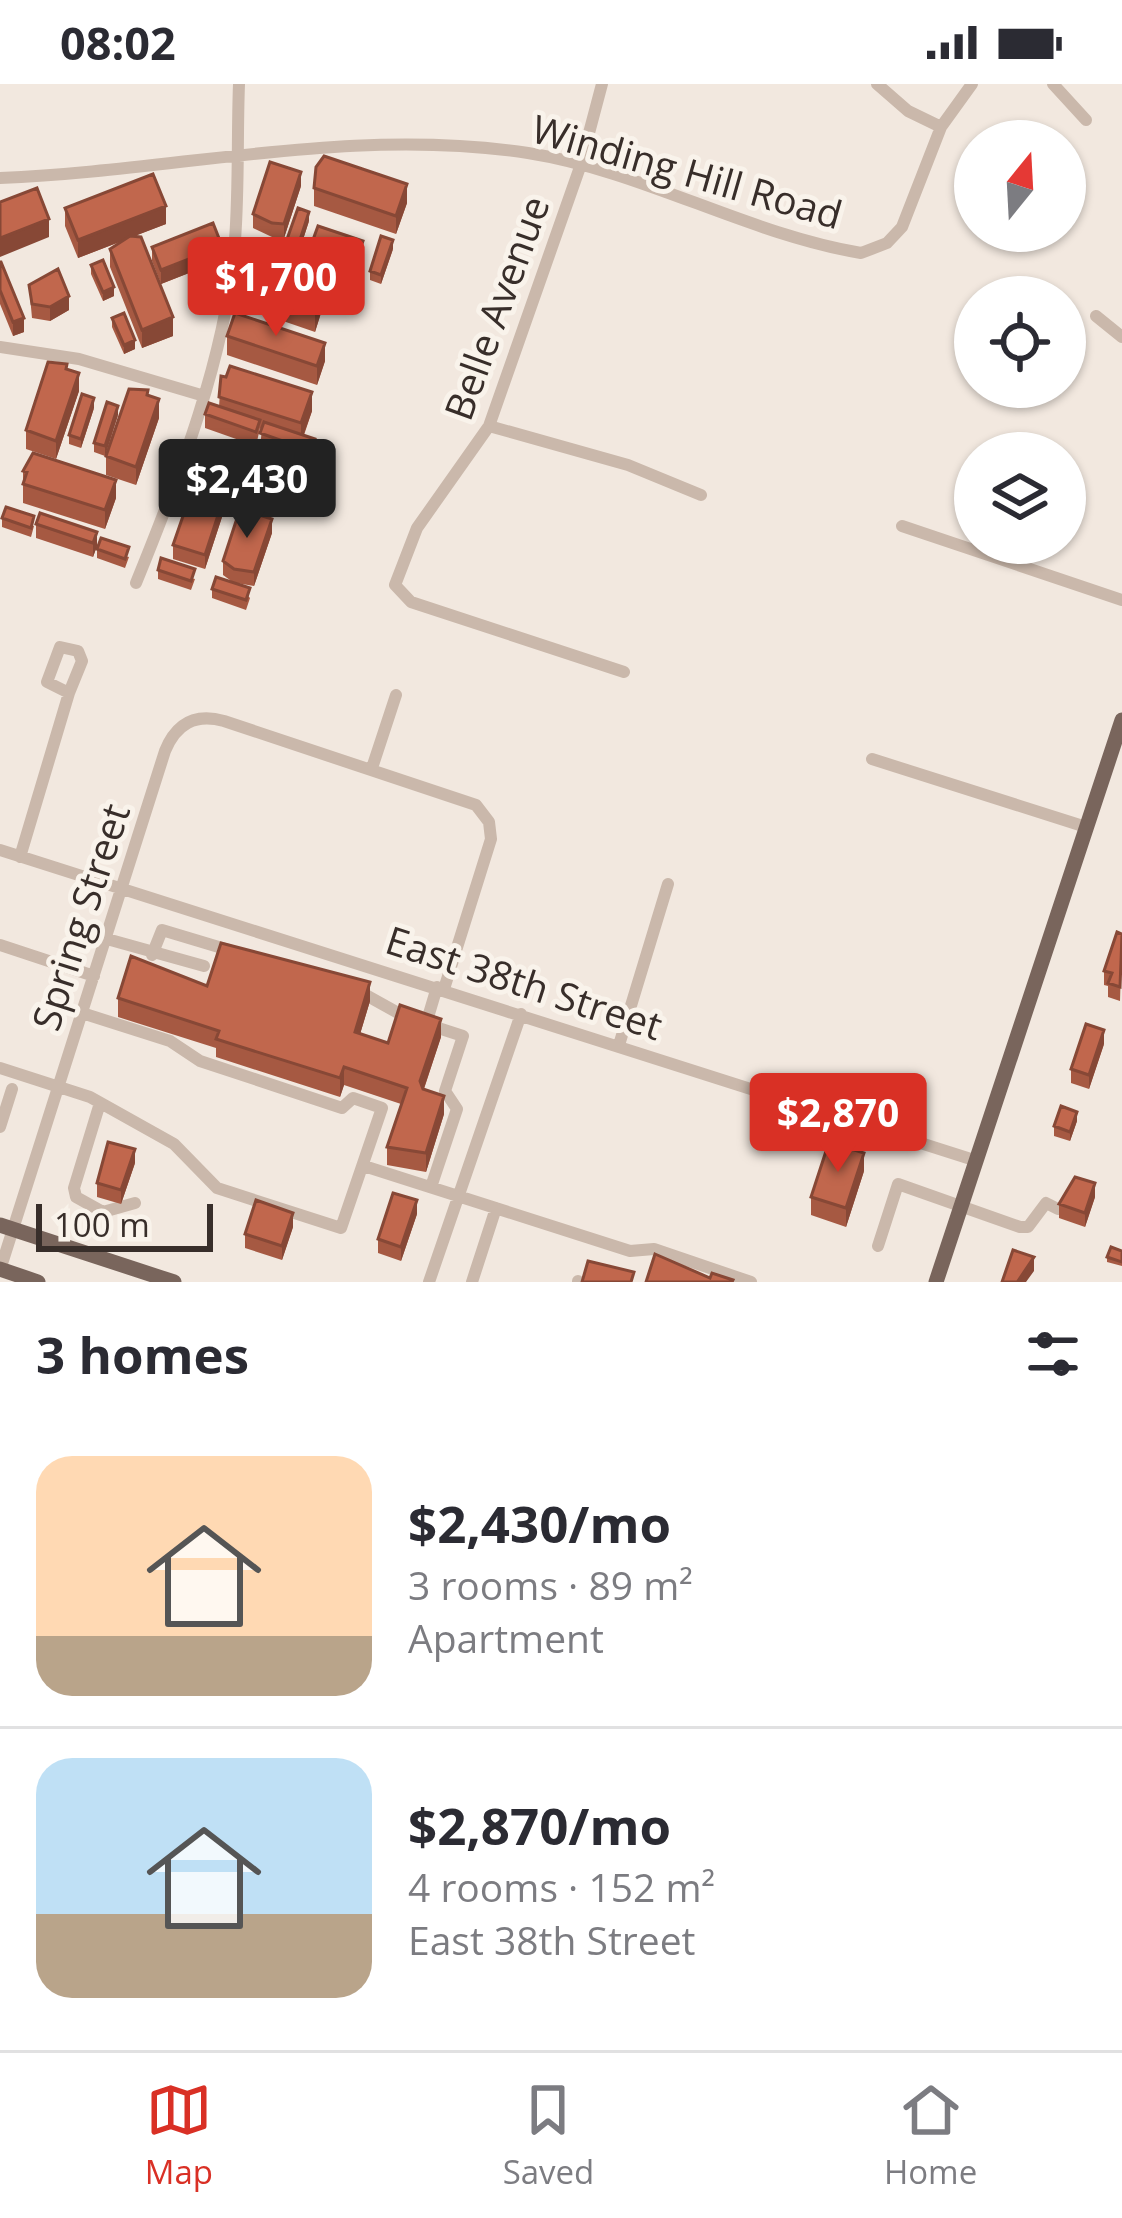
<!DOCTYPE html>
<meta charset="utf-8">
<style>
body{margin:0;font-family:"Open Sans",sans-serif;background:#f7f7f7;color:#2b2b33;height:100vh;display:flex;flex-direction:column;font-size:45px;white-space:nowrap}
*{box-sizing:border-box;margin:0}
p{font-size:39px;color:#7c7c81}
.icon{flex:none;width:66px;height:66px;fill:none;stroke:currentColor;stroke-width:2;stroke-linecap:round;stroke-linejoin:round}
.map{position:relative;height:1198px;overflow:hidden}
.panel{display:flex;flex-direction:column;background:#fff;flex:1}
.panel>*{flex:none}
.needle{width:78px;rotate:18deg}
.buttons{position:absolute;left:954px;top:36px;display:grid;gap:24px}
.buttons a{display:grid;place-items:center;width:132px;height:132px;border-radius:50%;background:#fff;box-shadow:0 3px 9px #0004;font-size:60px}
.scale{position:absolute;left:36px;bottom:30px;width:177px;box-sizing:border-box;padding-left:12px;border:6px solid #382e2a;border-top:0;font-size:33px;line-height:42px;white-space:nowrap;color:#382e2a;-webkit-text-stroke:9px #f9f3eb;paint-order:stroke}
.price{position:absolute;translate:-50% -102px;padding:0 27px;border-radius:12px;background:#d93025;color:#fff;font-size:39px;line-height:78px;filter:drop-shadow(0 3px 6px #0008)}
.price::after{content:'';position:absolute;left:50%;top:72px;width:36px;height:27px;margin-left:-18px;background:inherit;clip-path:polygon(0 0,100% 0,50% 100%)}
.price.active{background:#222;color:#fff}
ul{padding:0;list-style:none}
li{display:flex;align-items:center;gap:36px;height:300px;padding:0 36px}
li+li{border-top:3px solid #e1e1e2}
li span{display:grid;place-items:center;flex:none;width:336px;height:240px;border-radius:36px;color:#555}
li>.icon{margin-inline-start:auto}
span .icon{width:144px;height:144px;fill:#fffc;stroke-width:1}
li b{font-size:51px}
h2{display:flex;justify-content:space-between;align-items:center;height:144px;padding:0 36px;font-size:51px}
.status{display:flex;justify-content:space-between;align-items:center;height:84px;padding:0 60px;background:#fff;direction:ltr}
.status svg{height:33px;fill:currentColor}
.dock{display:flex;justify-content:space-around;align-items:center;height:168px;border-top:3px solid #e1e1e2;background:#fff;font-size:33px;color:#7c7c81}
.dock a{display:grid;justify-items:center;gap:6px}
.dock .active{color:#d93025}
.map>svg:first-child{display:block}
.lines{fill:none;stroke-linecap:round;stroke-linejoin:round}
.minor{stroke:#cab8ab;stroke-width:12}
.major{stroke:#79655c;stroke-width:15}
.wall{fill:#a65942}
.shaded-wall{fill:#874836}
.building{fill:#c1674d;stroke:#874836;stroke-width:3}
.labels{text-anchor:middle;stroke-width:10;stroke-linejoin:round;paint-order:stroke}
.street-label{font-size:39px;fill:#382e2a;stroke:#f9f3eb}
</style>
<div class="status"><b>08:02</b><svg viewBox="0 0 49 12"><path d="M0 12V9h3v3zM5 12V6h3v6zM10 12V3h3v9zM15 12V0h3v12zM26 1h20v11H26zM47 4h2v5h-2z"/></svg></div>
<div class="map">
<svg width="1122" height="1198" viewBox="0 0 1122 1198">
<rect width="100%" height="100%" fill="#f2e8df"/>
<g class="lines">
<!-- minor -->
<path class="minor" d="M602 0 580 83 489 342 417 444 395 501 411 518 624 588
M877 0 908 27 941 43
M1053 0 1086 36
M0 94C178 87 349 42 528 69 643 87 747 150 861 169L887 159 902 143 941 43 972 0
M1096 232 1122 253
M0 263 79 275 201 311
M489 342 628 381 701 411
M902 442 1122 516
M136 499C178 396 228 267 235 156 239 104 237 52 239 0
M60 563 78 567 82 577 69 609 47 598Z
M872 675 1086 743
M372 684 396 611
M0 766 977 1077
M20 773 69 609
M107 855 204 882
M0 861 94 892
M152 871 162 846 232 867
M355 905 409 935
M426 940 437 903
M429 941 463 952 445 1007 457 1025 431 1103
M619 961 668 800
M0 984 90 1013 174 1060 217 1104 341 1144 382 1024 353 1014 342 1024 200 977 170 957 82 929
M100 1019 74 1104 76 1113 103 1128 135 1119
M0 1043 12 1005
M364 1082 630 1167 654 1165 751 1198
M878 1162 898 1100 1020 1143H1028L1046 1119 1058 1125
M0 1186 165 667C176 640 195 629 224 637L476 721 489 738 491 755 444 905
M429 1198 521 930
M472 1198 496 1124
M578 1198V1197"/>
<!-- major -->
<path class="major" d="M0 1141 174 1198
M0 1185 38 1198
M936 1198 1122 636"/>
</g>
<!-- wall -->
<path class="wall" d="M301 102 284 154 272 153 253 144V130Z
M314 104 407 119 396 150 314 122Z
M65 124 166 140 134 152 173 252 142 264 110 183V165L122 157 78 174 65 142Z
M309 137 298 171 286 168V158Z
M152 163 222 176 161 200 152 177Z
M310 164 363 171 355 193 310 178Z
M393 165 381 200 370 196V187Z
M0 178 24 248 13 252 0 220Z
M91 181 114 212 103 217 91 190Z
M247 193 325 216 315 248 248 225Z
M29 201 69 226 50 237 32 234Z
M112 234 135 265 124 270 112 243Z
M227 252 325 277 317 301 227 271Z
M67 285 79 307 56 375 26 365V346Z
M221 292 312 327 304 351 315 369 311 381 260 363 262 345 260 344 256 362 205 344V330L219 323Z
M148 311 159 334 136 401 106 391V372Z
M94 324 81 364 69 360V351Z
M118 331 105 372 94 368V359Z
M23 387 116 414 105 445 23 419Z
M200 395 277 405 275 425 271 423 267 434 272 449 254 502 236 499 250 514 246 526 212 514V505L234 499 223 491V477L240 426 222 421V433L205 485 173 475V461L200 412Z
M40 429 97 462 93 473 36 454V440Z
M2 434 34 442 31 453 2 443Z
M97 465 129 473 125 484 97 474Z
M158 486 195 495 191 506 158 495Z
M1122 850 1120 917 1108 913V902L1104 901V887Z
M207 902 370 917 360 950 388 959 441 953 424 1005 444 1030 426 1088 387 1081V1063L401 1020 344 1001 340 1013 216 973V964L118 933V914Z
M1104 960 1089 1005 1071 999V985Z
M1077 1037 1070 1057 1054 1052V1042Z
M135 1079 121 1120 97 1113V1099Z
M864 1087 846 1143 811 1131V1113Z
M1095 1113 1085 1143 1059 1134V1120Z
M417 1130 401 1177 378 1169V1155Z
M293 1143 282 1176 245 1164V1150Z
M1122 1167V1182L1107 1178V1173Z"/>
<!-- shaded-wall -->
<path class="shaded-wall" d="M301 88V102L284 154V140Z
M407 100V119L396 150V132Z
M166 122V140L78 174V156Z
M309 128V137L298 171V162Z
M49 135V153L0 173V154Z
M393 156V165L381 200V191Z
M363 157V171L355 193V180Z
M222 162V176L161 200V186Z
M325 197V216L315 248V229Z
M114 203V212L103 217V208Z
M69 212V226L50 237V223Z
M173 233V252L142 264V246Z
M24 234V248L13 252V238Z
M135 256V265L124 270V261Z
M325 259V277L317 301V282Z
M79 289V307L56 375V357Z
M312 308V327L301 358V339Z
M94 314V324L81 364V355Z
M159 315V334L136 401V383Z
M118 322V331L105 372V362Z
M116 396V414L105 445V426Z
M271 405V423L267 435V417Z
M222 419V433L205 485V471Z
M272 435V449L254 502V488Z
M97 448V462L93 473V459Z
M370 898V917L355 967V948Z
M441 935V953L420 1016V997Z
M1104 946V960L1089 1005V991Z
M344 983V1001L340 1013V994Z
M444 1012V1030L426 1088V1069Z
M1077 1028V1037L1070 1057V1048Z
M135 1065V1079L121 1120V1106Z
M864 1069V1087L846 1143V1124Z
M1095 1099V1113L1085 1143V1129Z
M417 1116V1130L401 1177V1163Z
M293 1129V1143L282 1176V1162Z
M1034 1173V1187L1026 1198H1018Z"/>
<!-- building -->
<path class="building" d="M324 72 407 100 396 132 314 104 316 83Z
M270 78 301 88 284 140 272 139 253 130Z
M153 90 166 122 78 156 65 124Z
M37 104 49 135 0 154V118Z
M298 124 309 128 298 162 286 158Z
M213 139 222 162 161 186 152 163Z
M318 142 363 157 355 180 310 164Z
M130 152 141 153 173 233 142 246 110 165Z
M381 152 393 156 381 191 370 187Z
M258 174 325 197 315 229 248 206 252 194 247 193Z
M103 176 114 203 103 208 91 181Z
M0 178H1L24 234 13 238 0 206Z
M58 185 69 212 50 223 32 220 29 201Z
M124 229 135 256 124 261 112 234Z
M235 229 325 259 317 282 227 252Z
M48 278 67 280 66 285 79 289 56 357 26 346Z
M230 282 312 308 301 339 219 313 221 292 226 293Z
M129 305 148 306 147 311 159 315 136 383 106 372Z
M82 310 94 314 81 355 69 351Z
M107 318 118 322 105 362 94 359Z
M209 319 260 336 256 348 205 330Z
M264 338 315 355 311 367 260 349Z
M210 364 277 386 275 406 271 405 267 417 200 395 202 375 206 376Z
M33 369 116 396 105 426 23 400 27 388 23 387Z
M191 409 203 413 205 409 222 419 205 471 173 461Z
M6 423 34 432 31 444 2 434Z
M240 425 272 435 254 488 234 485 223 477Z
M40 429 97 448 93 459 36 440Z
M101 454 129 463 125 475 97 465Z
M161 474 195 485 191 497 158 486Z
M216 493 250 504 246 516 212 505Z
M1117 848 1122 850 1120 903 1108 899 1112 889 1104 887Z
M221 859 370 898 355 948 388 959 400 921 441 935 420 997 423 1005 444 1012 426 1069 387 1063 407 1004 344 983 340 994 216 955 219 947 118 914 131 872 207 902Z
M1086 940 1104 946 1089 991 1071 985Z
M1061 1022 1077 1028 1070 1048 1054 1042Z
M108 1058 135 1065 121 1106 97 1099Z
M829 1058 864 1069 846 1124 811 1113Z
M1075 1093 1095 1099 1085 1129 1059 1120Z
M393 1109 417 1116 401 1163 378 1155Z
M256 1116 293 1129 282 1162 245 1150Z
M1111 1163 1122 1167V1178L1107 1173Z
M1013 1166 1034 1173 1018 1197 1021 1198H1002Z
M655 1170 710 1194 712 1189 733 1196 732 1198H646Z
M588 1177 634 1188 631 1198H582Z"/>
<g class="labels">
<!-- street labels -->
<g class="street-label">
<text transform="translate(687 88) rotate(16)" y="14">Winding Hill Road</text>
<text transform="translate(497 224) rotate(-70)" y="14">Belle Avenue</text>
<text transform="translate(81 833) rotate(-72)" y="14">Spring Street</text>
<text transform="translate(524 899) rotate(18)" y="14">East 38th Street</text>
</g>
</g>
</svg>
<div class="buttons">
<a><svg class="needle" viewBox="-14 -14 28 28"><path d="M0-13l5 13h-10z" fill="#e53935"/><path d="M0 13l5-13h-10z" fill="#7c7c81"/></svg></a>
<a><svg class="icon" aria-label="locate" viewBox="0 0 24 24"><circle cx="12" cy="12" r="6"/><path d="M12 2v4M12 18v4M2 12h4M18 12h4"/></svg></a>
<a><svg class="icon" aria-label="layers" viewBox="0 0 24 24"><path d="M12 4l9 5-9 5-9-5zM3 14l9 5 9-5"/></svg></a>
</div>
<div class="scale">100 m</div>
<b class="price" style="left:276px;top:255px">$1,700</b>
<b class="price active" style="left:247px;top:457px">$2,430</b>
<b class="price" style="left:838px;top:1091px">$2,870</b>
</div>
<section class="panel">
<h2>3 homes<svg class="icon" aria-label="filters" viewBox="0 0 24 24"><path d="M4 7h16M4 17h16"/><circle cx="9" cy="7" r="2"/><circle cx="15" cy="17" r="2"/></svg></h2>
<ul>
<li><span style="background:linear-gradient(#ffd9b3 75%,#b9a48a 0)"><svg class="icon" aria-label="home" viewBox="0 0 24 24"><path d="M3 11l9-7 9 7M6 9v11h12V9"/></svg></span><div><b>$2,430/mo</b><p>3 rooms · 89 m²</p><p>Apartment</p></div></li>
<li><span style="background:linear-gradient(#bfe0f5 65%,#b9a48a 0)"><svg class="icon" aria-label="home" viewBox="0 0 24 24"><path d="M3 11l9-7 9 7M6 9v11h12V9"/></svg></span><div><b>$2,870/mo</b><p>4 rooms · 152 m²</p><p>East 38th Street</p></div></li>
</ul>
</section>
<nav class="dock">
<a class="active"><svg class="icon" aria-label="map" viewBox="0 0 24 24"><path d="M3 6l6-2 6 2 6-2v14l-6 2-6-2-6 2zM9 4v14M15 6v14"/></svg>Map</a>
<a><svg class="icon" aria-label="saved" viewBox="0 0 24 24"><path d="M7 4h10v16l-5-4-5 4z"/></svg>Saved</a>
<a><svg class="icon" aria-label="home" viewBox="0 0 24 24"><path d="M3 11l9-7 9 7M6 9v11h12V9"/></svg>Home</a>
</nav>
